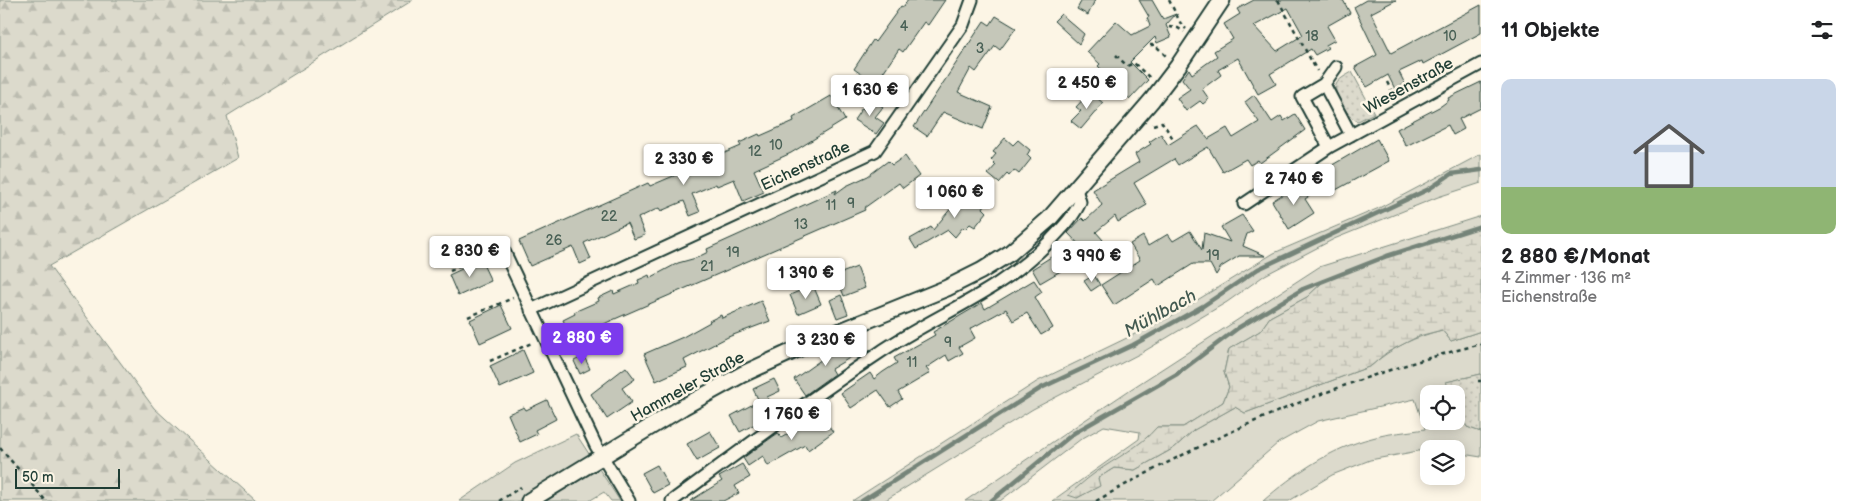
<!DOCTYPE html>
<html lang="de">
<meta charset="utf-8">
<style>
body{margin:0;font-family:"Balsamiq Sans",sans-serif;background:#f6f6f6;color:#202124;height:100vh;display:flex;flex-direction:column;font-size:19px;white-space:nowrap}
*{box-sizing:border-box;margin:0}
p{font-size:16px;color:#757577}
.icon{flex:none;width:28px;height:28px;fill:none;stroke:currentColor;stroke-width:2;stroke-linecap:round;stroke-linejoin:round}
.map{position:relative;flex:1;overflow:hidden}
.details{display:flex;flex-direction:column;background:#fff;width:375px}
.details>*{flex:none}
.tools{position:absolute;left:1420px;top:385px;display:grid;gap:10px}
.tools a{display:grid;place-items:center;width:45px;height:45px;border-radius:10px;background:#fff;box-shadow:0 2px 12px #0003;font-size:25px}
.scale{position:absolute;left:15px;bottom:12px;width:105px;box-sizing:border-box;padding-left:5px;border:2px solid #1f3d34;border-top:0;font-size:14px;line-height:18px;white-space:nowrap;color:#1f3d34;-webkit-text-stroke:4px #fcf5e5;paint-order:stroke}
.price{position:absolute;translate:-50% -42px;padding:0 11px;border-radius:5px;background:#fff;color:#222;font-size:16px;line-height:32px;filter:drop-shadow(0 1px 2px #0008)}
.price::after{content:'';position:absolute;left:50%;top:30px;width:15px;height:11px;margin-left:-8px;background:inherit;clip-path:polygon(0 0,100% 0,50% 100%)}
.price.on{background:#7c3aed;color:#fff}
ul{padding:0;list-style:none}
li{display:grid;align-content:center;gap:10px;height:265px;padding:0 20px}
li span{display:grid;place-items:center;height:155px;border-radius:10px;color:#555}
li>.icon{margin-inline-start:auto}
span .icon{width:90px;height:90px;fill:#fffc;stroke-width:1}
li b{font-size:21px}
h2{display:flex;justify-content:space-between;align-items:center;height:60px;padding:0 20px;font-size:21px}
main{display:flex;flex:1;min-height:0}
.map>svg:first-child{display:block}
.grass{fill:#dcdacc;stroke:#7e8c80}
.forest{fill:url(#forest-firs);stroke:#7e8c80}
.wetland{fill:url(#wetland-marsh);stroke:#7e8c80}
.park{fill:url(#park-dots);stroke:#7e8c80}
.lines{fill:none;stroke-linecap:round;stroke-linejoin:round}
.stream{stroke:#758479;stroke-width:4.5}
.building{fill:#c5c7b9;stroke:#1f3d34;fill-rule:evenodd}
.minor-casing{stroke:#1f3d34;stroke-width:15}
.secondary-casing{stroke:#1f3d34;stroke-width:19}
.path{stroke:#1f3d34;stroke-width:2.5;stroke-dasharray:4 4;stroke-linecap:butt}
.minor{stroke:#fcf5e5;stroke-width:11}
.secondary{stroke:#fcf5e5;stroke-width:15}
.labels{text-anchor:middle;stroke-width:5;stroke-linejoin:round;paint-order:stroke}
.number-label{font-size:14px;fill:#486055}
.street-label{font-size:16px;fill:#1f3d34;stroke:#fcf5e5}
.water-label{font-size:18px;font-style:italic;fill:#435a51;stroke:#fcf5e5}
</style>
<main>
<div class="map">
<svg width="1481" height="501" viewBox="0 0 1481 501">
<defs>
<pattern id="forest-firs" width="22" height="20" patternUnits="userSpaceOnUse" patternTransform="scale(1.25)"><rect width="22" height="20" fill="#dcdacc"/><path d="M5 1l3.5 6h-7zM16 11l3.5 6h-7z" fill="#bcbcb0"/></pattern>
<pattern id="wetland-marsh" width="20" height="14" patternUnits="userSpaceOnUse" patternTransform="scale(1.25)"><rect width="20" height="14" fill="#dcdacc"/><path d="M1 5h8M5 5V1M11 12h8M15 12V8" fill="none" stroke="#bcbcb0"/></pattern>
<pattern id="park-dots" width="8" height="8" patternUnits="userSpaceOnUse" patternTransform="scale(1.25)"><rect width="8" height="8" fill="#dcdacc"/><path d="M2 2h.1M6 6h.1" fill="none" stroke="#bcbcb0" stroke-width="1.8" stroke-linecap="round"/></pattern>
</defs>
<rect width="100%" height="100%" fill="#fcf5e5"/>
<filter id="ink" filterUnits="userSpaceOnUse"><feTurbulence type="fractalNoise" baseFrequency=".02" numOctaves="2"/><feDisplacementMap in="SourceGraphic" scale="10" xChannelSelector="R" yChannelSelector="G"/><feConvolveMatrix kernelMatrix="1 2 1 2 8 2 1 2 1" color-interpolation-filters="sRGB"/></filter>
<g filter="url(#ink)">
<!-- grass -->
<path class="grass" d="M1481 154V183L1438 197 1334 239 1265 275 1227 302 1143 352 1033 409 884 501H852L1038 381 1168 318 1274 253 1379 208Z
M1481 216V226L1387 256 1324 281 1307 297 1270 317 1260 331 1229 349 1224 372 1229 387 1223 402 1183 427H1157L1147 439 1128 453 1095 473 1077 498 1099 486 1098 478 1114 468 1135 470 1174 448 1194 430 1235 407 1245 413 1371 366C1392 347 1415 337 1442 330L1451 341 1481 331V374L1447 382 1452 394H1429V421H1456V404L1467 427 1481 432V457L1456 453V449H1429L1370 460 1332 475 1289 501H1263C1294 474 1331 448 1372 438 1389 433 1408 432 1425 429L1415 399 1318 421 1278 443 1211 501H1052L1139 439 1140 432 1104 426 1081 439 1000 501H965L1131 389 1319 267Z
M576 434 620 501H611L604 492 589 501H459L515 463Z"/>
<!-- forest -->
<path class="forest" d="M0 0H413L227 116 238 158 49 266 154 408 256 501H0Z"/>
<!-- wetland -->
<path class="wetland" d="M1481 226V331L1451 341 1442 330 1419 336 1386 353 1371 366 1245 413 1235 407 1194 430 1174 448 1135 470 1114 468 1098 478 1100 486 1077 498 1068 495C1077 488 1085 480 1095 473 1117 457 1139 448 1157 427H1183L1223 402 1229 387 1224 372 1229 349 1260 331 1270 317 1307 297 1324 281 1387 256Z"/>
<!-- park -->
<path class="park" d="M1352 72 1374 113 1358 121C1349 119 1333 94 1336 85 1338 79 1347 75 1352 72Z
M1481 374V432L1467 427 1456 404V394H1452L1446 382Z"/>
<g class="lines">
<!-- stream -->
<path class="stream" d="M862 501 1041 388 1133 345 1203 306 1258 269 1429 189 1451 174 1481 170
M991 501 1074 433 1177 374 1238 328 1303 289 1387 256 1481 226"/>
</g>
<!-- building -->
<path class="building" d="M908 0H945L928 25 924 22 903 52 899 49 875 84 854 69 873 40 875 42 901 6 903 7Z
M1082 0H1095L1088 15 1077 9Z
M1139 0H1152L1163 19 1176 14 1166 25 1171 37 1157 43 1155 37 1130 62 1148 80 1130 99 1098 66 1100 64 1087 52 1116 21 1132 35 1150 26 1147 18 1149 17Z
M1254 0H1343L1350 13 1327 26 1335 40 1326 45 1328 48 1315 55 1311 49 1270 74 1276 84 1258 94 1238 58 1218 70 1221 75 1202 89 1209 99 1203 104 1200 101 1186 111 1177 98 1190 89 1182 79 1189 69 1192 74 1217 56 1214 51 1233 39 1224 24 1240 14 1237 9ZM1288 8 1303 35 1277 51 1254 26Z
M1366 0H1396L1371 13 1391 53 1481 5V33L1423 64 1422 61 1399 72 1405 84 1395 89 1388 75 1367 87 1355 67 1377 55 1354 7Z
M1061 14 1084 34 1079 44 1054 21Z
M996 16 1016 28 1000 50 995 46 976 72 971 68 958 92 992 107 983 129 943 112 927 136 914 127 984 21 990 25Z
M1481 82V108L1459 119 1464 129 1453 135 1448 125 1406 146 1397 129 1441 106 1449 100 1448 98Z
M1090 92 1103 103 1081 129 1071 121 1081 111 1076 107Z
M1254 95 1272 122 1281 116 1284 121 1295 114 1305 130 1260 163 1258 160 1250 165 1246 159 1223 172 1208 147 1178 165 1174 159 1134 183 1147 205 1118 222 1115 216 1096 232 1103 240 1088 254 1068 233 1082 218 1085 221 1102 205 1093 190 1139 162 1135 154 1151 144 1149 142 1161 134 1168 145 1198 126 1208 139 1227 128 1233 138 1259 122 1245 102Z
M831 96 845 120 791 153 754 170 764 192 743 201 734 179 717 186 716 184 692 194 700 212 690 216 684 201 661 211 659 208 638 218 645 235 634 239 627 223 584 243 591 259 580 264 573 247 530 266 519 241 648 183 650 186 685 171 684 167 705 158 706 161 741 146 739 143 759 134 760 136 794 121 793 118Z
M873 99 883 107 875 117 884 123 876 134 854 120 862 108 865 110Z
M1005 138 1013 145 1018 140 1030 150 1027 155 1031 159 1019 174 1014 170 1009 176 1007 174 999 183 988 174 996 165 991 160 996 154 993 152Z
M1377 139 1389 161 1334 191 1322 171Z
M905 156 919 176 903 188 899 183 864 208 865 210 608 322 573 341 563 320 575 314 574 312 599 301 598 298 613 291 614 294 639 283 638 280 643 278 649 275 650 278 678 263 696 258 708 252 707 249 837 190 835 194 846 186 868 176 888 161 892 165Z
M1303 182 1311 195 1305 199 1314 213 1289 229 1272 201Z
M961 192 969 198 974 193 986 203 983 208 987 212 975 227 970 224 965 229 963 227 955 237 948 230 916 249 910 239 931 227 933 230 952 207 949 205Z
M1242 215 1253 231 1247 234 1243 246 1266 256H1239L1221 267 1216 275 1210 264H1193L1158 286 1154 279 1114 305 1101 285 1140 260 1130 244 1143 236 1148 246 1168 234 1173 241 1190 231 1202 250 1204 233 1230 242 1221 227Z
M1062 250 1071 265 1040 283 1032 269Z
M481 260 491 281 458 296 449 275Z
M857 267 865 288 844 296 836 275Z
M1094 275 1100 285 1091 291 1084 281Z
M1034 280 1042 292 1035 297 1053 328 1041 335 1027 313 1013 321 1006 309 970 329 975 338 959 347 963 353 949 361 946 355 926 368 930 373 898 392 902 399 890 407 878 390 851 408 841 393 870 373 874 379 883 372 897 363 894 358 935 335 933 332 965 313 982 303 985 309Z
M813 285 821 304 798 314 790 295Z
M841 295 848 314 837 318 830 300Z
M761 301 770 321 728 337 684 360 687 367 656 381 644 354 683 337 710 322 709 321 721 315 722 318Z
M501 305 512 328 480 343 470 320Z
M857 339 863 350 831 369 834 374 805 395 794 379 832 352Z
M523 350 533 373 500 388 490 366Z
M584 356 590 369 580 374 574 361Z
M626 367 635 379 622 388 632 402 607 419 591 394Z
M774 379 780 391 767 397 776 413 740 432 731 416 759 401 753 389Z
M547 400 556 419 535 430 537 434 520 442 508 414 524 407 526 410Z
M818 410 833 432 808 450 805 445 768 466 763 456 748 466 743 458 778 433 781 438 806 423 804 420Z
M710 431 720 448 697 461 687 444Z
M742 464 750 477 735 486 739 493 723 501H690L722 481 719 477Z
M657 465 668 485 653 493 642 473Z"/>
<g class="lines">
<!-- minor casing -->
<g class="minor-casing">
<path id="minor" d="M1324 84 1351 135
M1329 147 1302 97 1324 84 1336 67
M1244 204 1329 147 1481 64
M502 247 596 446 629 501
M531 310 875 151 963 25 972 0
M672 501C740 451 808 400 879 353 938 313 998 294 1050 241 1061 229 1074 217 1080 202L1076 189"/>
</g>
<!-- secondary casing -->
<g class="secondary-casing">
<path id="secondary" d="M529 501 683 407 743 374 804 346 947 288 981 271 1010 253 1049 219 1152 100 1178 66 1222 0"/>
</g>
<!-- path -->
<path class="path" d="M1169 0 1181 24 1186 29
M1278 0 1317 71
M1169 27 1178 28 1184 32
M1150 45H1155L1167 57
M1116 55 1127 66 1134 63 1151 79
M1387 82 1393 94 1401 91
M1153 125 1162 122 1174 140
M450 271 492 252
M468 317 513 298
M490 361 534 342
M1478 381H1481
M0 448 46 501
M499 501 521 487
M1096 501C1218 432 1344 378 1481 344"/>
<!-- minor -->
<use href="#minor" class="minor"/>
<!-- secondary -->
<use href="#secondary" class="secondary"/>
</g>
</g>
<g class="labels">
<!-- number labels -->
<g class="number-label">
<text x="904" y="31">4</text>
<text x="1312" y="41">18</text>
<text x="1450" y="41">10</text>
<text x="980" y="53">3</text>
<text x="776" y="150">10</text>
<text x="755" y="156">12</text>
<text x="851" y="208">9</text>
<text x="831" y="210">11</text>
<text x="609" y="221">22</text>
<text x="801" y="229">13</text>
<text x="554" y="245">26</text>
<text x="733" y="257">19</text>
<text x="1213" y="260">19</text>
<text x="707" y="271">21</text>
<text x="948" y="347">9</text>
<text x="912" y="367">11</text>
</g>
<!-- street labels -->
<g class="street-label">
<text transform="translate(1408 85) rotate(-29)" y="6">Wiesenstraße</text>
<text transform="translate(805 165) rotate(-25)" y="6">Eichenstraße</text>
<text transform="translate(687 386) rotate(-29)" y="6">Hammeler Straße</text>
</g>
<!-- water labels -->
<g class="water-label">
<text transform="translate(1160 313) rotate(-29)" y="6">Mühlbach</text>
</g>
</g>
</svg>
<div class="tools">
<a><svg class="icon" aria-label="locate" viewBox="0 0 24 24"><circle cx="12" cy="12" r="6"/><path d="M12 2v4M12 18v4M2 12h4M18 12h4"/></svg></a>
<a><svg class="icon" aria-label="layers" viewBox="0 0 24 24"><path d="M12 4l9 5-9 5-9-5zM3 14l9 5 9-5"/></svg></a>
</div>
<div class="scale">50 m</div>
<b class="price" style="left:1087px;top:110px">2 450 €</b>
<b class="price" style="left:870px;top:117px">1 630 €</b>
<b class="price" style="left:684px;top:186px">2 330 €</b>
<b class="price" style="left:1294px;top:206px">2 740 €</b>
<b class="price" style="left:955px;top:219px">1 060 €</b>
<b class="price" style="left:470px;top:278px">2 830 €</b>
<b class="price" style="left:1092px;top:283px">3 990 €</b>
<b class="price" style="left:806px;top:300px">1 390 €</b>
<b class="price on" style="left:582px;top:365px">2 880 €</b>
<b class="price" style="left:826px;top:367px">3 230 €</b>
<b class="price" style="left:792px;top:441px">1 760 €</b>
</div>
<section class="details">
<h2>11 Objekte<svg class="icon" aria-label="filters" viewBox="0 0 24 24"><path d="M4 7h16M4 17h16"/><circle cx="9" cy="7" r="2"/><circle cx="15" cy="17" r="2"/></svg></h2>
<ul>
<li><span style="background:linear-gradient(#c9d6e8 70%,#8fb573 0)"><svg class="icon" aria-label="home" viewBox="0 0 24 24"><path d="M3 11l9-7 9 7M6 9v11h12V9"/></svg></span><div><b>2 880 €/Monat</b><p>4 Zimmer · 136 m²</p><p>Eichenstraße</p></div></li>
</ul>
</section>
</main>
